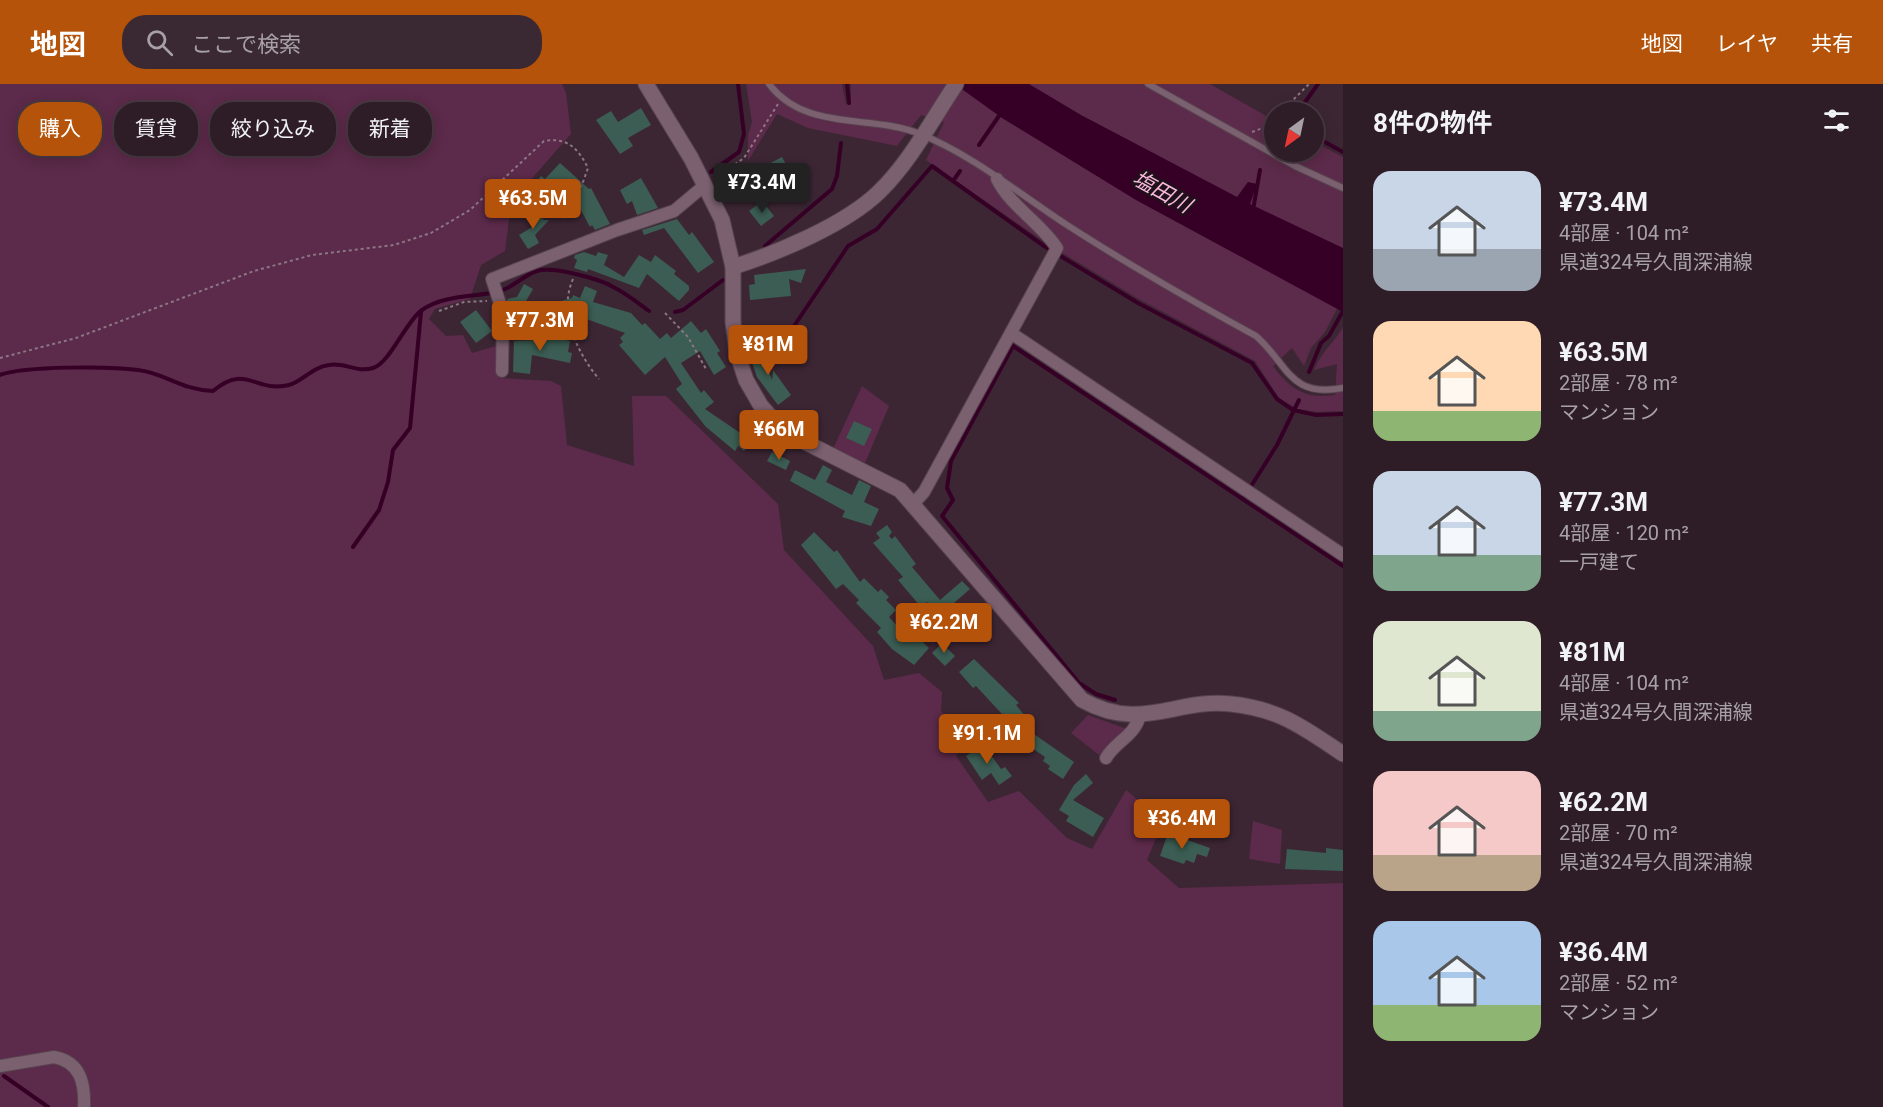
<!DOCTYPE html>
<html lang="ja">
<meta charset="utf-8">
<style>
body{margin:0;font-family:Roboto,"Noto Sans JP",sans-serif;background:#3a2933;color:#f1f3f6;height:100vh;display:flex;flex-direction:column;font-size:22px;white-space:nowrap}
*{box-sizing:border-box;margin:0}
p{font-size:20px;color:#a7a1a7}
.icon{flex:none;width:33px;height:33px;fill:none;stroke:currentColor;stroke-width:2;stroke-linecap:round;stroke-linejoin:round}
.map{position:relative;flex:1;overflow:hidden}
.sheet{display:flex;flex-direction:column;background:#2e1c27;width:540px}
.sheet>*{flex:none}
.hud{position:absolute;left:18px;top:18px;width:570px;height:54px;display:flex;gap:12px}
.needle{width:39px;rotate:213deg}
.tools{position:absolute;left:1264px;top:18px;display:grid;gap:12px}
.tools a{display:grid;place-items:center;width:60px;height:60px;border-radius:50%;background:#2e1c27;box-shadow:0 3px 15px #0003,0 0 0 2px #493a44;font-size:30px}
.price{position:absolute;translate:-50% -51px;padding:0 14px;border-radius:6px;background:#b45309;color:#fff;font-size:20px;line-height:39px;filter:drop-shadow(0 2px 3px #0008)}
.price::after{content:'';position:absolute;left:50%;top:36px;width:18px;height:14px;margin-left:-9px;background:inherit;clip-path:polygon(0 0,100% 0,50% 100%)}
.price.current{background:#222;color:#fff}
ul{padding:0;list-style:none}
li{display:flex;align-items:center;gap:18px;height:150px;padding:0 30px}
li span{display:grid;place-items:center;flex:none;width:168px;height:120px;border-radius:18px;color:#555}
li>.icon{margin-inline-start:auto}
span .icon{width:72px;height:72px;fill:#fffc;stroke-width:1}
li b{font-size:26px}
h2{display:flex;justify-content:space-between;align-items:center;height:72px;padding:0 30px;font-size:26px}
.chip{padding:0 21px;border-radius:24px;background:#2e1c27;box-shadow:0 3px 15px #0003,0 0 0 2px #493a44;font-size:21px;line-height:54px}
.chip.current{background:#b45309;color:#fff}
header{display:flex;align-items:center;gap:36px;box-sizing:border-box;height:84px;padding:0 30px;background:#b45309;color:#fff}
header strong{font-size:28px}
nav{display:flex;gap:33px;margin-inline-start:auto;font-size:21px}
.search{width:420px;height:54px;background:#3a2933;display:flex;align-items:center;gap:15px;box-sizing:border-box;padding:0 21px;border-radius:24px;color:#a7a1a7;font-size:22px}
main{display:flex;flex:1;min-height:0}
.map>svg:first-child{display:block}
.green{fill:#5c2a4a}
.water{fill:#360026}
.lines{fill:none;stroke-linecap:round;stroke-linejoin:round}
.stream{stroke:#360026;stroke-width:4}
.building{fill:#3b5d53}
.service-casing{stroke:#57434f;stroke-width:8}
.minor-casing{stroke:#57434f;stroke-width:14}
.tertiary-casing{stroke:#57434f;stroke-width:17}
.secondary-casing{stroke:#57434f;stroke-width:17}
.path{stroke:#8b7783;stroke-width:2;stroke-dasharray:3 3;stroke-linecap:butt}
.service{stroke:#7b6070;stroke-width:6}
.minor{stroke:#7b6070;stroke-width:12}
.tertiary{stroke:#7b6070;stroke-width:15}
.secondary{stroke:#7b6070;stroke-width:15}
.labels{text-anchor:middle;stroke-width:4.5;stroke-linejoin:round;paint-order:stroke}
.water-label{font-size:21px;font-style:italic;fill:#fab8df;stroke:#1d1319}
</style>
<header>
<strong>地図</strong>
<div class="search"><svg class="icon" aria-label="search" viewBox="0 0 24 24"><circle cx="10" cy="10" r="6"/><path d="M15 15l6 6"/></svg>ここで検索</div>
<nav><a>地図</a><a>レイヤ</a><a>共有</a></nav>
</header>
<main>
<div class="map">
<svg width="1343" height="1023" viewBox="0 0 1343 1023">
<rect width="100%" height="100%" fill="#3d2634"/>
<!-- green -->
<path class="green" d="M0 0H562L566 9 571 50 511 118 505 167 481 181 470 215 435 225 429 235 446 252 463 251 472 269 496 262 500 294 551 297 561 302 567 361 634 382 632 312H666L778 420 784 466 873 562 884 596 919 589 942 608 941 627 965 659 956 672 988 718 1019 707 1067 754 1092 765 1126 706 1163 737 1147 776 1179 804 1343 799V1023H0Z
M746 0H842L846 20 851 21V0H978L1343 205 1337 225 1325 248 1311 264 1304 282 1292 264 1273 282C1291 306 1305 315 1335 311L1337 280 1314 286C1321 268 1334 259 1343 243V327L1317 328 1297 325 1279 314 1255 277 1137 214 1046 159 926 76 944 38 921 31 897 62 808 44 777 30 748 77V51L752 38Z
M1006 0H1210L1275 37V68H1314V58L1343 73V187Z
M862 302 889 322 865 379 833 365Z
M1088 631 1127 645 1099 671 1071 649Z
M1253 737 1282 746 1280 780 1249 775Z"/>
<!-- water -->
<path class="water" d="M949 0H1029L1081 31 1237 113 1248 98 1257 100 1250 120 1343 164V228L1136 116 1002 34 959 3Z"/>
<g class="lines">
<!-- stream -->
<path class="stream" d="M847 0 849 19
M1298 28 1318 0
M1314 52 1343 68
M979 61 1001 29
M711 88 739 68 744 50 738 0
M953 97 960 87
M1253 126 1260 86
M765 162 832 105 837 92 841 59
M675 228 683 226 723 196
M792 245 848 162 877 145 932 82 1044 162 1138 219 1252 279 1277 315 1293 326 1316 331 1343 330
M1309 288 1321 259 1329 252 1343 227
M0 291C24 282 111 282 138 286 165 289 181 306 213 307 246 279 254 309 289 301 302 298 312 283 329 281 344 278 357 289 373 284 390 279 406 237 422 226 443 211 473 213 497 208 512 205 523 191 537 187 553 182 601 195 615 204 627 210 638 219 649 227
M1243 415 1277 361 1299 316
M353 463 379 426 388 398 393 366 410 344 421 228
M1115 616 1096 610 1079 599 942 432 953 416 947 404 951 377 1013 262 1343 482
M4 992 48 1023"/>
</g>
<!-- building -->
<path class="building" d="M641 24 651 41 628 54 633 62 620 70 596 36 611 27 618 38Z
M782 73 791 90 752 107 744 93Z
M560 79 589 105 591 104 610 140 595 146 592 141 590 143 572 109 566 116 551 103 533 126 522 117 541 92 545 95Z
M641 94 658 124 637 131 632 117 627 120 620 106Z
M762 117 774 132 761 142 749 127Z
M535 127 544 136H549L535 151 539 159 528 165 519 151 534 142 527 136Z
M677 135 689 151 692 148 714 178 698 189 664 144 644 151 642 146Z
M584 168 596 172 598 168 608 171 604 181 624 193 639 171 651 178 655 171 676 187 674 190 689 202V206L679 217 647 190 639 204 588 185 587 188 574 184 577 176 574 174 575 171Z
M806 185 801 199 789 195 791 212 750 216 749 201 755 200 754 191Z
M524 200 533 205 519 229 511 231 507 215 517 213Z
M585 202 597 207 593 218 631 229 642 241 645 239 660 255 667 249 671 254 691 237 701 249 706 245 720 267 717 269 726 283 714 291 700 267 681 279 701 309 704 306 714 318 705 325 752 357 744 367 738 362 735 367 706 343 676 305 682 300 665 273 645 291 619 261 623 258 620 254 625 249 567 228 531 238 528 226 572 214 573 211 580 214Z
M476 226 492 247 476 259 460 238Z
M539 250 570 257 568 268 572 269 570 279 532 271 530 290 513 288 514 257 537 256Z
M759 260 772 296 773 286 791 311 778 321 757 293 747 264Z
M854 337 872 345 864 362 846 354Z
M772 368 790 377 786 386 767 377Z
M823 381 832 386 826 398 852 411 859 396 871 402 864 418 879 425 871 442 842 433 845 427 790 397 795 386 815 396Z
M887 441 892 448 889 452 892 455 895 452 916 480 912 483 940 516 962 497 970 505 954 519 970 536 954 550 927 518 921 523 898 496 903 493 873 459 880 454 876 449Z
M814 448 834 468 837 466 860 498 864 494 878 508 881 505 889 513 886 516 896 526 889 533 907 553 911 547 929 564 914 581 892 565 877 548 881 544 856 519 859 516 843 500 836 505 801 461Z
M942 559 955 572 945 582 932 569Z
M974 575 1019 619 1016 621 1035 644 1031 648 1074 678 1063 695 1048 685 1050 682 1043 677 1045 673 1023 658 1014 643 976 602 973 604 959 588Z
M983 660 1001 685 1005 683 1012 692 999 701 991 689 982 696 966 672Z
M1086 690 1093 699 1073 716 1104 734 1093 753 1066 737 1069 732 1059 726 1074 701Z
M1168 749 1210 764 1207 773 1197 770 1194 779 1186 776 1184 780 1160 772Z
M1326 764 1343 766V787L1285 785 1287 765 1326 769Z"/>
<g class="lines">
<!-- service casing -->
<g class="service-casing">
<path id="service" d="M769 0C805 48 872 30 920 50 971 70 1021 111 1067 141 1129 181 1192 217 1256 252 1289 281 1289 314 1343 304
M1148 0 1295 82 1343 104"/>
</g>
<!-- minor casing -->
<g class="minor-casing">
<path id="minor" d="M1011 249 1343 471
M502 287 503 229 492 195 617 146 674 127 705 101
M914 419 924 408 1057 164C1040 138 1011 123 997 95
M1106 674C1116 657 1135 652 1140 631
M0 982 54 973C81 978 85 1000 84 1023"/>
</g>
<!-- tertiary casing -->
<g class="tertiary-casing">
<path id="tertiary" d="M733 183C777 169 845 141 879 108 910 78 932 36 956 0"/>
</g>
<!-- secondary casing -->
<g class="secondary-casing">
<path id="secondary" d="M646 0 691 74 722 136 733 183V238L737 269 746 296 761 322 778 341 801 356 900 406 1082 616C1142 649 1174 614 1231 620 1280 625 1304 644 1343 670"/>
</g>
<!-- path -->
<path class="path" d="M1281 28 1309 0
M1252 48 1268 42 1275 35
M715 94 744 74 778 20
M573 195C558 228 577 269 599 295
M439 227 464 218 487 217
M665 229 688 253 706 285
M0 274 76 254 254 187 312 171 394 161 431 149 470 126 544 57C567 53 578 64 588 84L583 98 563 134"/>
<!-- service -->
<use href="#service" class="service"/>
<!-- minor -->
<use href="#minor" class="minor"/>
<!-- tertiary -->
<use href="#tertiary" class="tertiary"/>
<!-- secondary -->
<use href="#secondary" class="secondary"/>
</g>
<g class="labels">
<!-- water labels -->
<g class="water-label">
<text transform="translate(1162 108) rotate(29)" y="7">塩田川</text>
</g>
</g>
</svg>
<div class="tools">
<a><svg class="needle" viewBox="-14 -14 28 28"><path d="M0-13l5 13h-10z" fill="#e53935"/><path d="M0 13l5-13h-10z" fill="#a7a1a7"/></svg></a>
</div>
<b class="price current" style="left:762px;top:130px">¥73.4M</b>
<b class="price" style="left:533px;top:146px">¥63.5M</b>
<b class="price" style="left:540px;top:268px">¥77.3M</b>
<b class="price" style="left:768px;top:292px">¥81M</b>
<b class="price" style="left:779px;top:377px">¥66M</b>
<b class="price" style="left:944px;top:570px">¥62.2M</b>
<b class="price" style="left:987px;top:681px">¥91.1M</b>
<b class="price" style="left:1182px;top:766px">¥36.4M</b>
<div class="hud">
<a class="chip current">購入</a>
<a class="chip">賃貸</a>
<a class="chip">絞り込み</a>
<a class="chip">新着</a>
</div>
</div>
<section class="sheet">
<h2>8件の物件<svg class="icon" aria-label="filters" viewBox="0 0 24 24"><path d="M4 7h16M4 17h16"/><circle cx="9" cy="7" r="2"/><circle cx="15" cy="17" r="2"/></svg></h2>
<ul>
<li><span style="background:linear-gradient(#c9d6e8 65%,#9aa5b1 0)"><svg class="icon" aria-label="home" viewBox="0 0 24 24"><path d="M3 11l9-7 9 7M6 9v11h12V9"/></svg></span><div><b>¥73.4M</b><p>4部屋 · 104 m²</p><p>県道324号久間深浦線</p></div></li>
<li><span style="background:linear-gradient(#ffd9b3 75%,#8fb573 0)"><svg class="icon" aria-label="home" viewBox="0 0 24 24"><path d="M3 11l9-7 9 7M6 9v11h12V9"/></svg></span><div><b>¥63.5M</b><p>2部屋 · 78 m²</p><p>マンション</p></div></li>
<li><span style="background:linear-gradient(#c9d6e8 70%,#7fa58c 0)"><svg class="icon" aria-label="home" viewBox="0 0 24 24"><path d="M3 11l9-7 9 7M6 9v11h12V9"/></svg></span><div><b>¥77.3M</b><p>4部屋 · 120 m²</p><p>一戸建て</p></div></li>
<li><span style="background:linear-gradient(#dfe7d0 75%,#7fa58c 0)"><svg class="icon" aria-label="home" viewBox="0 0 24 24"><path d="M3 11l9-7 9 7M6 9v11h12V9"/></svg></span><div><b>¥81M</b><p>4部屋 · 104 m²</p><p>県道324号久間深浦線</p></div></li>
<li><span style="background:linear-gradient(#f6c9c9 70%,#b9a48a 0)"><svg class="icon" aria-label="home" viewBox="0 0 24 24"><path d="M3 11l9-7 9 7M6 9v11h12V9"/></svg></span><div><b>¥62.2M</b><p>2部屋 · 70 m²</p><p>県道324号久間深浦線</p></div></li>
<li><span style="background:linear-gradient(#a9c7e8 70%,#8fb573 0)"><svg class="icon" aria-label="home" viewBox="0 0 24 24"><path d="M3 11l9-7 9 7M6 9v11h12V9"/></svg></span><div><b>¥36.4M</b><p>2部屋 · 52 m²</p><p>マンション</p></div></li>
</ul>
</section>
</main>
